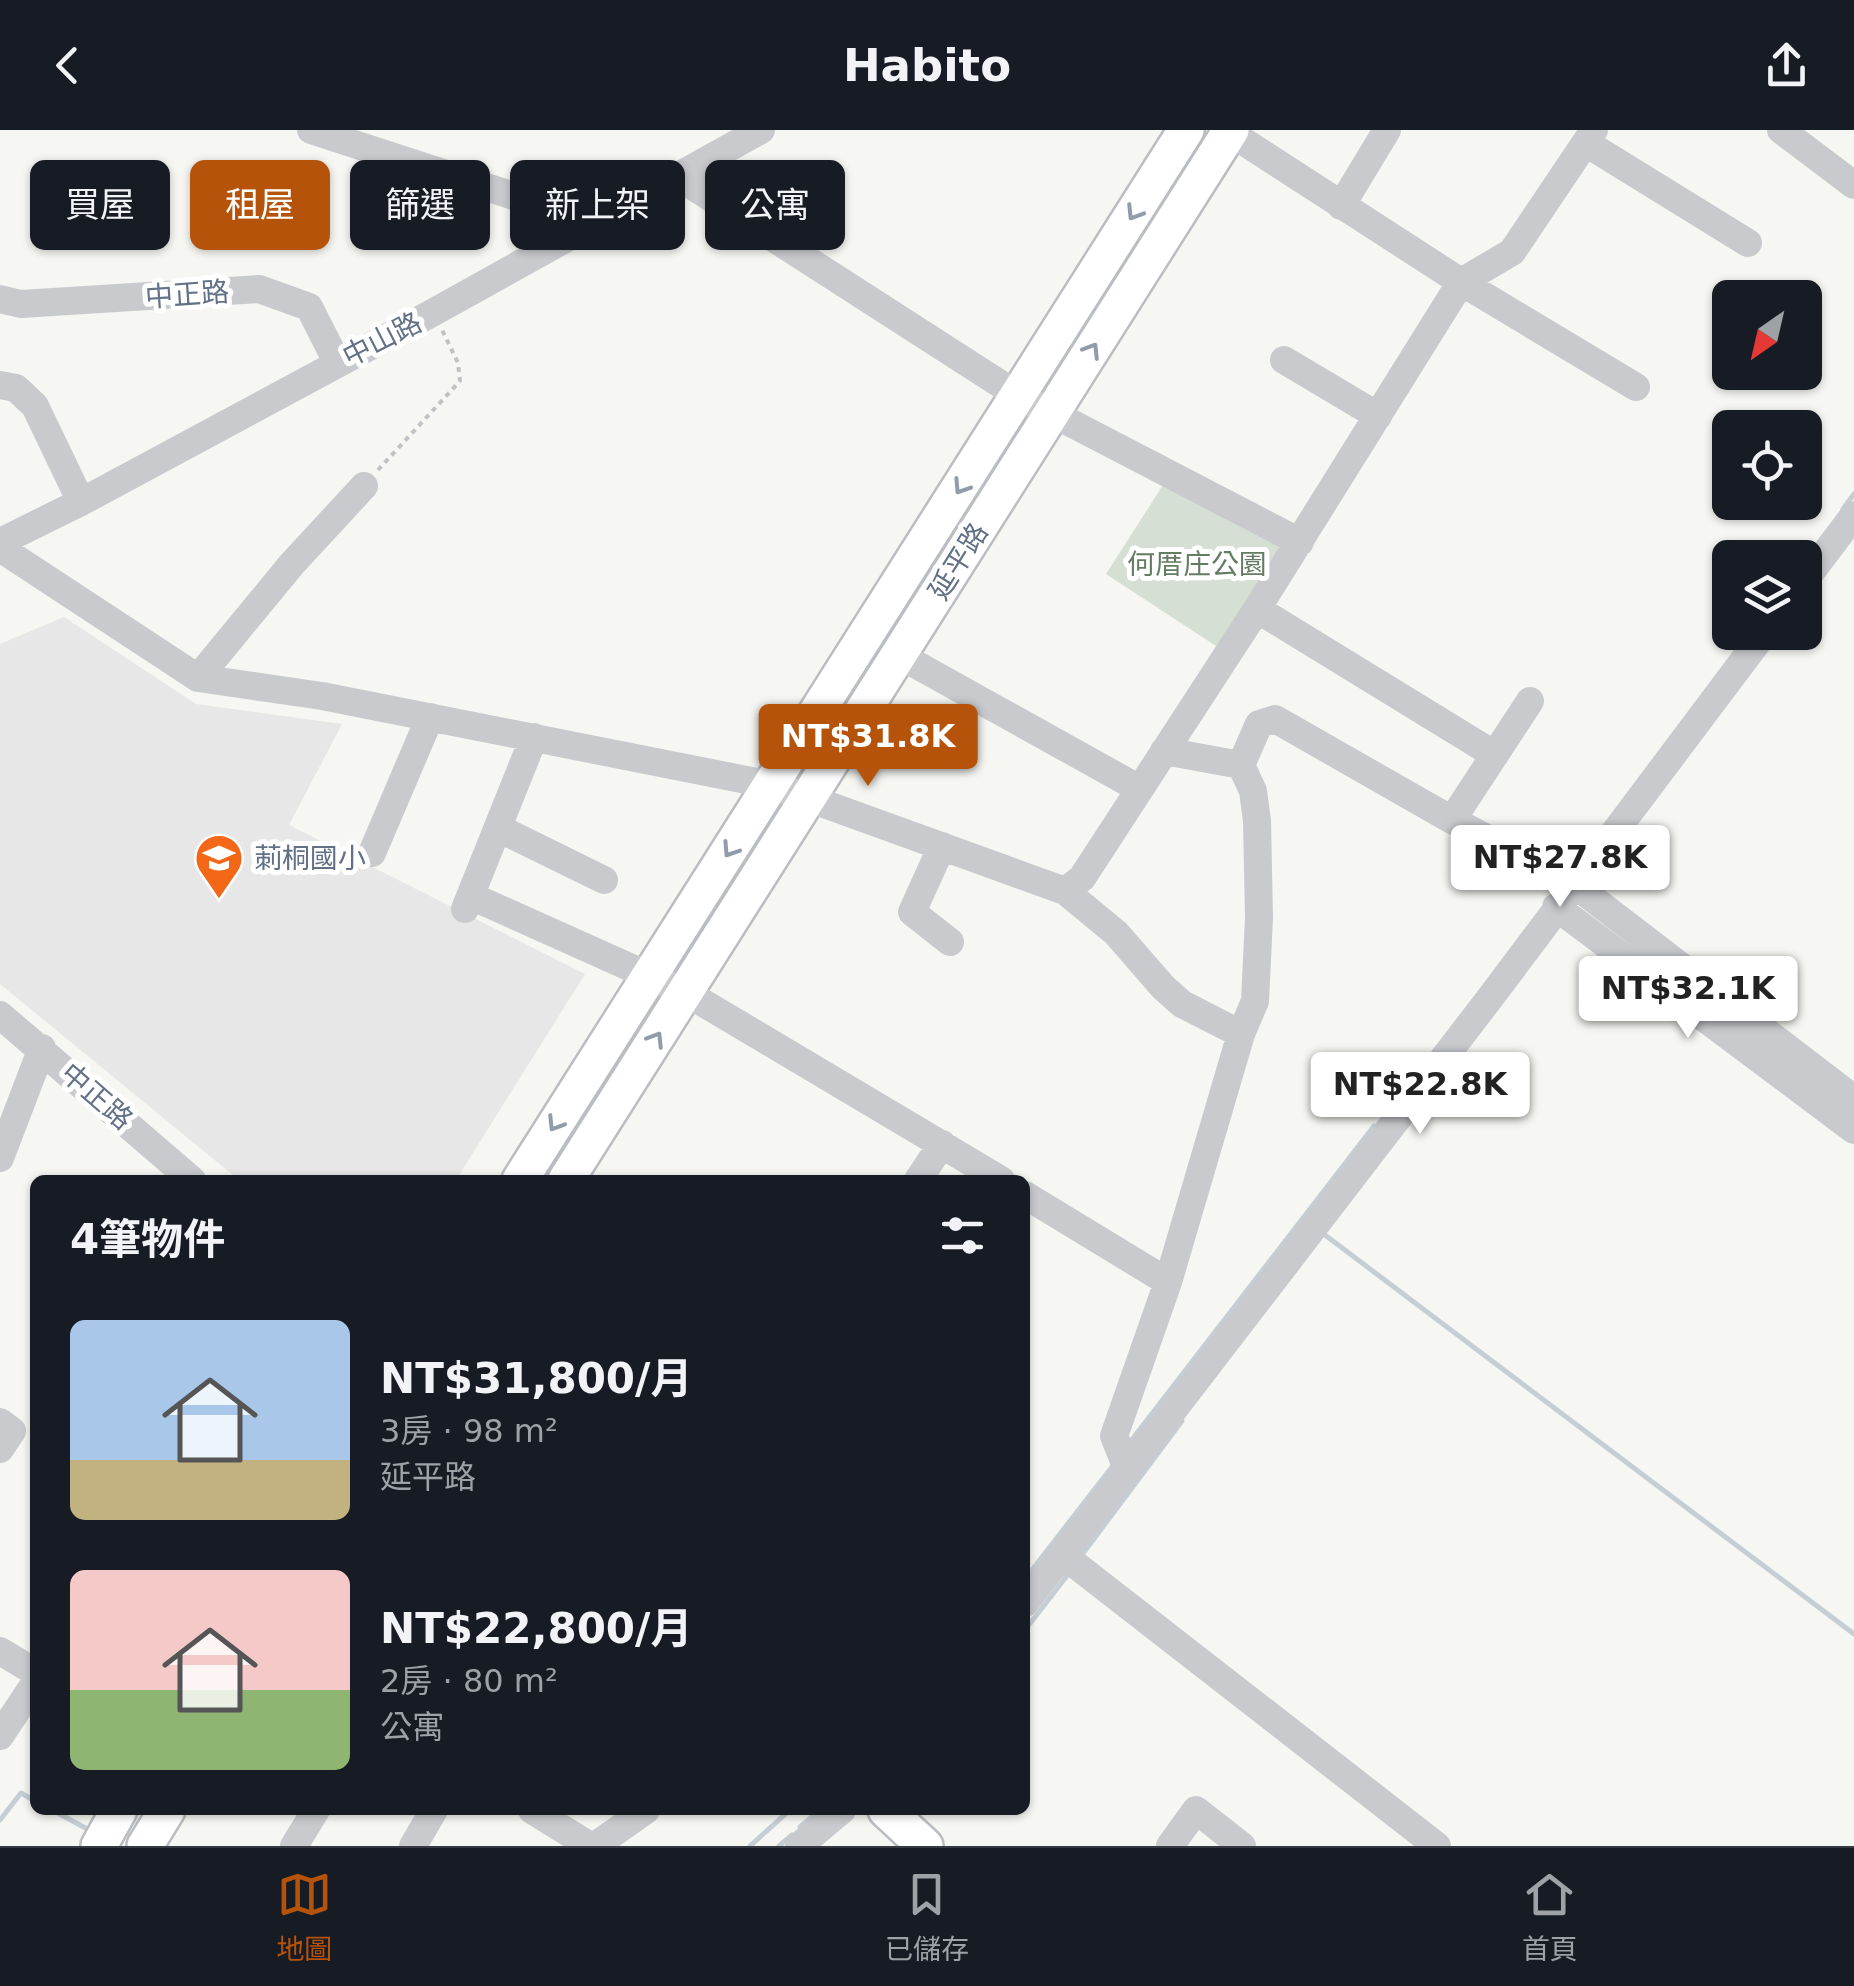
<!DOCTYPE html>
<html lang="zh-TW">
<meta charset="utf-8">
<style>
body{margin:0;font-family:"DejaVu Sans","Noto Sans TC",sans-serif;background:#242831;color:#f1f3f6;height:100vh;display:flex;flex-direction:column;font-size:38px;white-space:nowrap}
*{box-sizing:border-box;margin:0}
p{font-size:32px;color:#9ea1a6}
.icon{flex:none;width:55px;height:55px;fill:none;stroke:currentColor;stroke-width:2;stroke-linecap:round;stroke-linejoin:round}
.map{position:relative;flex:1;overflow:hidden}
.side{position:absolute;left:30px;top:1045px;width:1000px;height:640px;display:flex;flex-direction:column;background:#171b24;border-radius:15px;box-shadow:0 2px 8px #0004}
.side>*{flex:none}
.top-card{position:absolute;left:30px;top:30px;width:1000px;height:90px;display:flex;gap:20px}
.needle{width:65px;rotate:214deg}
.buttons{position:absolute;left:1712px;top:150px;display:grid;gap:20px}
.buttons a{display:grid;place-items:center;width:110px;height:110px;border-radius:15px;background:#171b24;box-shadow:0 2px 8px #0004;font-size:50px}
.price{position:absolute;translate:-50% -85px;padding:0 22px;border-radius:10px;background:#fff;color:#222;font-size:32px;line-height:65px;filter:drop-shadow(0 2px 5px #0008)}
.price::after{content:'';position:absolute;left:50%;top:60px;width:30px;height:22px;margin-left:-15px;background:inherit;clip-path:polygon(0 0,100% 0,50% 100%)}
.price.on{background:#b45309;color:#fff}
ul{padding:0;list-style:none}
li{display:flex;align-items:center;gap:30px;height:250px;padding:0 40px}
li span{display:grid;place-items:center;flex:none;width:280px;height:200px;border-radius:15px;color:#555}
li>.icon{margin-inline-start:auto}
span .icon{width:120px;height:120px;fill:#fffc;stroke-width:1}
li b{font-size:42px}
h2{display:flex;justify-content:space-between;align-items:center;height:120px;padding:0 40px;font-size:42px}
.chip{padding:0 35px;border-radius:15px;background:#171b24;box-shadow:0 2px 8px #0004;font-size:35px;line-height:90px}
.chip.on{background:#b45309;color:#fff}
header{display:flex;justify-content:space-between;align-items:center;height:130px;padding:0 40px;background:#171b24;font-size:45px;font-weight:800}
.tab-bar{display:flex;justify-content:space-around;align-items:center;height:140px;border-top:2px solid #363941;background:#171b24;font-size:28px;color:#9ea1a6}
.tab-bar a{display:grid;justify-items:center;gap:5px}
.tab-bar .on{color:#b45309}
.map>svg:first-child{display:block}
.built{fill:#e6e7e6}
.green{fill:#d6dfd3}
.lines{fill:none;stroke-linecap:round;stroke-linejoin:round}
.stream{stroke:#c6ced5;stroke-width:5}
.major-casing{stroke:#babdc1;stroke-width:40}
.path{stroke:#c0c2c4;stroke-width:4;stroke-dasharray:5 5;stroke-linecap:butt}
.minor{stroke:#c8cace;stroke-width:28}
.major{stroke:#fff;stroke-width:35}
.oneway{stroke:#919caa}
.labels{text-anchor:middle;stroke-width:10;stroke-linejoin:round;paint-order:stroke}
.street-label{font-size:28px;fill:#627186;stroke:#fff}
.park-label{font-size:28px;fill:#647d62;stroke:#fff}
.poi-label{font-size:28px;fill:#627186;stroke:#fff;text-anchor:start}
</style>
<header><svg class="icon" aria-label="back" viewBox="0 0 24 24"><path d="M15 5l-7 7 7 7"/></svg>Habito<svg class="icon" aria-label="share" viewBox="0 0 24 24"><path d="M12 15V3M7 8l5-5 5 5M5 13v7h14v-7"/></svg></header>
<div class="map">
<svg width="1854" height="1716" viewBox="0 0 1854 1716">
<rect width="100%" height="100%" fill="#f6f6f2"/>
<!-- built -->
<path class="built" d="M64 487 196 574 342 594 289 695 585 844 456 1050H239L0 854V514Z"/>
<!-- green -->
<path class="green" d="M1165 352 1286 411 1219 518 1106 444Z"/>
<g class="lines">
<!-- stream -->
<path class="stream" d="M1843 379 1854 364
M1321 1102 1854 1504
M1127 1316 1374 996
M1081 1426 1182 1291
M1025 1449 1115 1333
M1025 1500 1069 1443
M52 1680 93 1702
M0 1690 21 1663 35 1671
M800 1697 820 1680
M750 1716 790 1680
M779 1716 792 1705"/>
<!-- major casing -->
<g class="major-casing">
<path id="major" d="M520 1050 1186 0
M566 1050 1231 0
M886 1680 925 1716
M99 1716 119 1680
M145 1716 167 1680"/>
</g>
<!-- path -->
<path class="path" d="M378 340 460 251 458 233 442 200"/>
<!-- minor -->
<path class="minor" d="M311 0 526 70 553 84 572 103
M1226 0 1461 152 1512 122 1594 0
M1781 0 1854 55
M1586 13 1748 113
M677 46 1019 266 1300 412
M1341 76 1387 0
M0 169 21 174 259 159 309 177 337 232
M1284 230 1378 286
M0 255 16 258 35 276 81 372
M0 412 81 372 434 182 761 0
M0 418 198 548 322 566 772 655 1065 761 1082 748 1257 479 1461 152 1636 257
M1805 450 1854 385
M1257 479 1495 625
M899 525 1138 658
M198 548 291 435 364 356
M1241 635 1259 594 1275 589 1452 690 1575 755 1854 969
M1452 690 1530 571
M498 698 604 750
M942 716 912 782 950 812
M372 723 430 587
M1065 761 1116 803 1163 857 1182 874 1241 904 1255 871 1259 788 1257 691 1253 661 1241 635 1164 621
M471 766 685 862 1001 1050
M1556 777 1854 1000
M465 779 534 607
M0 885 192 1050
M0 1028 42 918
M918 1050 942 1014
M1025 1065 1168 1152
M0 1292 12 1301 0 1319
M1128 1341 1114 1306 1168 1152 1241 904
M1063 1425 1437 1716
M1025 1473 1490 868 1765 502
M0 1521 35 1542
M0 1606 35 1553
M532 1680 590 1716
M294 1716 316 1680
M413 1716 434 1680
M595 1716 646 1680
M799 1716 842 1680
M1170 1716 1196 1680 1242 1716"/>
<!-- major -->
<use href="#major" class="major"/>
</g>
<!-- one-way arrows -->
<defs><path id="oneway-chevron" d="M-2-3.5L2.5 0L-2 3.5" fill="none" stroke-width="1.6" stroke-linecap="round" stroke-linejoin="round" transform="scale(2.5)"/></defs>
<g class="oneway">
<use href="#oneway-chevron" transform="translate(1134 83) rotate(122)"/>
<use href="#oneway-chevron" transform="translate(1092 220) rotate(-58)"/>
<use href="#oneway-chevron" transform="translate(961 357) rotate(123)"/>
<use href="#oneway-chevron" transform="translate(730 720) rotate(123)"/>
<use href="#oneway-chevron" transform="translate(656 909) rotate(-58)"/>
<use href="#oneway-chevron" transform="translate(555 994) rotate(122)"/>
</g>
<!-- icons -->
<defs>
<g id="school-pin" transform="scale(2.5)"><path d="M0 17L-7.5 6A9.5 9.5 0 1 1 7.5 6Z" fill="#f36716" stroke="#fff"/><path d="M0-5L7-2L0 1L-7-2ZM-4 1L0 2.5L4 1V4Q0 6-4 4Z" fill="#fff"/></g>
</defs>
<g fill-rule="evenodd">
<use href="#school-pin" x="219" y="728"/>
</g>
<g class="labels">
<!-- street labels -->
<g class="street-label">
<text transform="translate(187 164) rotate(-4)" y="10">中正路</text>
<text transform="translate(382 209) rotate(-27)" y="10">中山路</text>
<text transform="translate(958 431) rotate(-58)" y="10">延平路</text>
<text transform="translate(97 966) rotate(41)" y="10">中正路</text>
</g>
<!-- park labels -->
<g class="park-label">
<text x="1197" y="444">何厝庄公園</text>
</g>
<!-- poi labels -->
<g class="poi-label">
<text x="254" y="738">莿桐國小</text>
</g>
</g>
</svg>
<div class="buttons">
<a><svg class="needle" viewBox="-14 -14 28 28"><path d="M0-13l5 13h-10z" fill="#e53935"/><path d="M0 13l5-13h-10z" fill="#9ea1a6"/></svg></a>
<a><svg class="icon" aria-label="locate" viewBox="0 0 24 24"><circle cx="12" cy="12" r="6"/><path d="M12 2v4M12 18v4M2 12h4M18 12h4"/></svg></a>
<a><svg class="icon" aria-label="layers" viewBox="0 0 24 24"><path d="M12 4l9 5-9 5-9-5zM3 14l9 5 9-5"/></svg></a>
</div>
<b class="price on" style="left:868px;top:659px">NT$31.8K</b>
<b class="price" style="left:1560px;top:780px">NT$27.8K</b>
<b class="price" style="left:1688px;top:911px">NT$32.1K</b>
<b class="price" style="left:1420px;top:1007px">NT$22.8K</b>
<div class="top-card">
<a class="chip">買屋</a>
<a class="chip on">租屋</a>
<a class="chip">篩選</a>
<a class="chip">新上架</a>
<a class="chip">公寓</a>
</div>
<section class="side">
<h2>4筆物件<svg class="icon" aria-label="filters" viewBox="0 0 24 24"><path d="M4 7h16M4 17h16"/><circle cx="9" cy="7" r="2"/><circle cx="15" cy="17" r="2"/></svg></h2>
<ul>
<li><span style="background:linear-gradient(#a9c7e8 70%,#c2b280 0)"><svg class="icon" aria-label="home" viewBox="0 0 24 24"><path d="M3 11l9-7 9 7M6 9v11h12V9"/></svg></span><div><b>NT$31,800/月</b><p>3房 · 98 m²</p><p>延平路</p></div></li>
<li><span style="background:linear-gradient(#f6c9c9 60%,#8fb573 0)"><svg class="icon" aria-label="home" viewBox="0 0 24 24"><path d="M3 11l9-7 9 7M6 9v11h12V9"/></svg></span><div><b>NT$22,800/月</b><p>2房 · 80 m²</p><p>公寓</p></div></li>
</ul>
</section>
</div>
<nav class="tab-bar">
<a class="on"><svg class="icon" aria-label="map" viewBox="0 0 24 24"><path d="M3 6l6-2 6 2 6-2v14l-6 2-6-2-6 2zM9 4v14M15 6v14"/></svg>地圖</a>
<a><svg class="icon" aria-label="saved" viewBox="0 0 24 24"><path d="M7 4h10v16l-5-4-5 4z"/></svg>已儲存</a>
<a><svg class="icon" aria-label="home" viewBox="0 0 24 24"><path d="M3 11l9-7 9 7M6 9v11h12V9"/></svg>首頁</a>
</nav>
